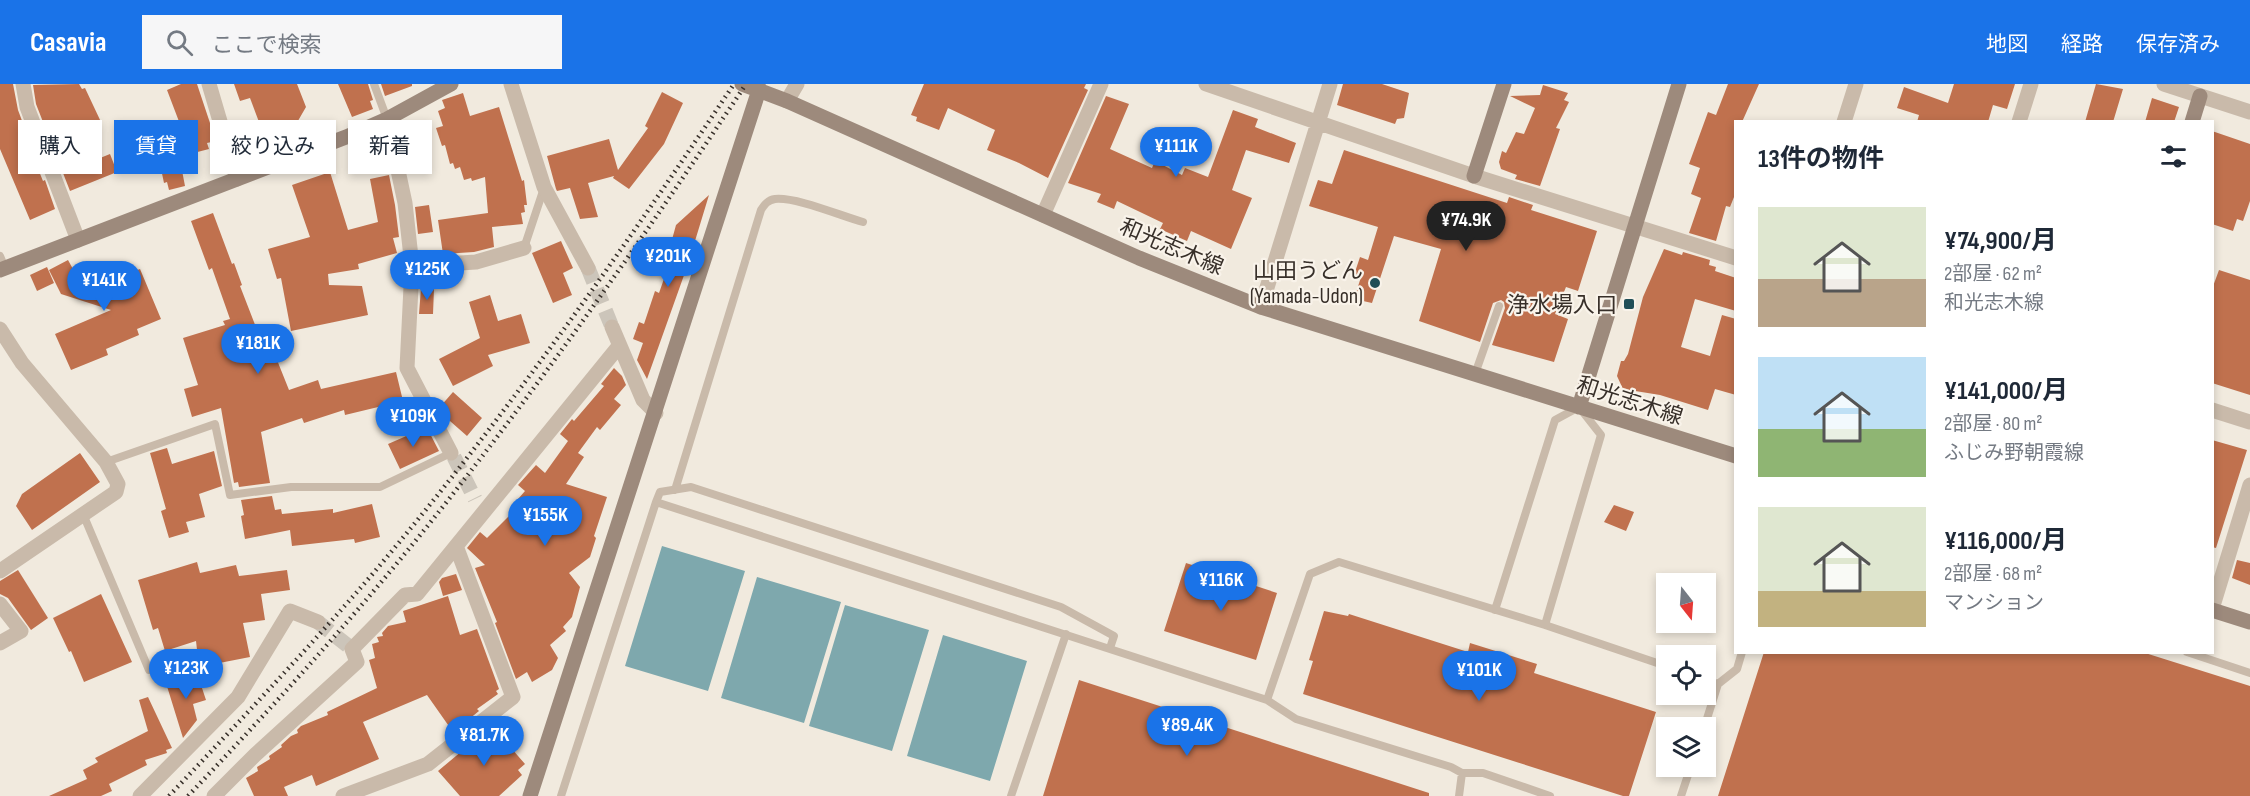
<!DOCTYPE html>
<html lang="ja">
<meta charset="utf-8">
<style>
body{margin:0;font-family:"Sofia Sans Condensed","Noto Sans JP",sans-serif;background:#f6f6f7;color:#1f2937;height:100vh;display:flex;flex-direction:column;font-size:22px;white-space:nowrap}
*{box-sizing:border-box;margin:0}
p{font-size:20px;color:#747a83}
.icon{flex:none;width:33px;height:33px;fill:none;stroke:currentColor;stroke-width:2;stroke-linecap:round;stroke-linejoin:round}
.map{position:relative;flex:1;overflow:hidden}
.side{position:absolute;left:1734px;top:36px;width:480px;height:534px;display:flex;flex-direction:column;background:#fff;border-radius:0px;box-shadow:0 3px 9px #0003}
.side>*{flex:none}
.banner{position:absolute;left:18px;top:36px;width:570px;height:54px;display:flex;gap:12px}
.needle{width:39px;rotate:163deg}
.buttons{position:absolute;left:1656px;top:489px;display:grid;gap:12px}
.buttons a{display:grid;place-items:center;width:60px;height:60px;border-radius:0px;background:#fff;box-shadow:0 3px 9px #0003;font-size:30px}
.price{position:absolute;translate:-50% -51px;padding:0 14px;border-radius:21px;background:#1a73e8;color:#fff;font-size:20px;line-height:39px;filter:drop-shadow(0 2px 3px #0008)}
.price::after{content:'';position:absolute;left:50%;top:36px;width:18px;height:14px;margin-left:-9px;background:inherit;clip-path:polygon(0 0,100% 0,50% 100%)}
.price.current{background:#222;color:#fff}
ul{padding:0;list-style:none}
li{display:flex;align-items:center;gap:18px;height:150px;padding:0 24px}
li span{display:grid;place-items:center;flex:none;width:168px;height:120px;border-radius:0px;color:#555}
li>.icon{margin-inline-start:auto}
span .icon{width:72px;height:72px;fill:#fffc;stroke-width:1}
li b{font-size:26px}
h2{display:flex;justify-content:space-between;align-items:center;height:72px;padding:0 24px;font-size:26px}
.pill{padding:0 21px;border-radius:0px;background:#fff;box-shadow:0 3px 9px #0003;font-size:21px;line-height:54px}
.pill.current{background:#1a73e8;color:#fff}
header{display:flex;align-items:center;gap:36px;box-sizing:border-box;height:84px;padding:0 30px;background:#1a73e8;color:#fff}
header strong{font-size:28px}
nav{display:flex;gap:33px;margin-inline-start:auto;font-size:21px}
.search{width:420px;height:54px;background:#f6f6f7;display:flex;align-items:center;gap:15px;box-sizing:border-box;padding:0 21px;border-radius:0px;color:#747a83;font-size:22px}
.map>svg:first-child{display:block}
.water{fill:#7ea8ad}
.building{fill:#c0714e}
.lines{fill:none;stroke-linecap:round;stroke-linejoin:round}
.street-tunnel{stroke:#ccc5ba;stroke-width:15;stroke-dasharray:15 8;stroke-linecap:butt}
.lane{stroke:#c9baaa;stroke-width:8}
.street{stroke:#c9baaa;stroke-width:15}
.secondary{stroke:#9d8a7c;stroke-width:15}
.rail{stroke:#372f29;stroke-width:4.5;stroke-dasharray:1.5 4.5;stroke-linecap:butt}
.poi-dot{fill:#214f57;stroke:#f9f3ea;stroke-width:2}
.labels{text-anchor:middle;stroke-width:4.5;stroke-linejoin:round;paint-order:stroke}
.street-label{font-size:22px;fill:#372f29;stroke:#f9f3ea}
.poi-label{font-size:22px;fill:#372f29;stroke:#f9f3ea;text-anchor:end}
</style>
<header>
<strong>Casavia</strong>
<div class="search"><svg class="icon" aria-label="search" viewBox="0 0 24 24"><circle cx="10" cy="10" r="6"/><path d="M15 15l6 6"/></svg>ここで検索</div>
<nav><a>地図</a><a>経路</a><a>保存済み</a></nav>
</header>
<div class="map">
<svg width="2250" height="712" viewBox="0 0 2250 712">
<rect width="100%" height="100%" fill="#f1eade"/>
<!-- water -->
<path class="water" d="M662 462 745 487 708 607 625 582Z
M757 493 841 518 804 639 721 614Z
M845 521 929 546 892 667 809 642Z
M943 551 1027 577 990 697 907 672Z"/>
<!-- building -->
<path class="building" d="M0 0H13L18 26 34 69 32 70 43 97 45 96 55 125 30 136 0 65Z
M79 0 82 5 85 4 101 38 52 61 36 20 33 1Z
M181 0H197L216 57 207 59 209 65 182 72 176 50 183 48 167 6Z
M234 0H297L306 23 295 42 279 48 259 38 250 14 240 17Z
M338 0H368L373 16 370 17 373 25 352 33Z
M381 0H412V2L385 12Z
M924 0H1086L1084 4 1088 6 1048 94 1019 79 987 66 995 46 948 24 939 46 916 37 917 33 911 31Z
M1343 0H1382L1409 9 1404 34 1397 35 1395 40 1337 21Z
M1728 0H1759L1742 38H1736V108L1730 123 1726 122 1716 157 1689 149 1701 114 1691 110 1700 84 1689 80 1708 28 1716 31Z
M1954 0H2015L2007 25 1993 21 1988 38H1917L1919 31 1897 24 1904 3 1948 19Z
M2096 0 2123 5 2113 38H2085Z
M1543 1 1568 9 1564 16 1569 18 1556 44 1560 45 1540 102 1515 95 1517 91 1501 85 1499 78 1502 67 1506 69 1516 48 1524 50 1535 24 1510 12 1540 11Z
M662 8 683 19 664 60 629 105 613 94 614 92 588 99 598 133 580 135 570 104 557 107 556 105 547 72 609 55 618 86 648 44 645 42Z
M463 9 470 32 499 23 522 97 524 96 527 121H524L525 128 521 129 523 140 492 143 494 163 474 168 443 170 438 136 488 129 485 93 472 97 471 94 464 96 460 83 455 85 453 79 450 80 445 61 442 62 436 44 443 42 438 27 445 24 442 16Z
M1106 12 1129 20 1110 65 1152 84 1155 77 1182 91 1185 84 1208 93 1233 26 1258 35 1255 43 1296 59 1289 79 1246 66 1232 106 1252 114 1231 165 1191 147 1187 157 1160 145 1163 139 1117 117 1114 125 1097 118 1101 110 1068 99Z
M2152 14 2179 23 2174 38H2145Z
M2212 47 2250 60V117L2243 137 2237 135 2233 147 2212 140Z
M1344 66 1507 119 1509 113 1533 121 1531 126 1597 147 1578 207 1566 203 1555 230 1568 235 1554 278 1492 261 1505 224 1504 218 1501 216 1493 219 1480 258 1419 237 1441 165 1394 152 1372 219 1354 215 1361 193 1354 191 1360 173 1368 176 1378 143 1309 122 1318 96 1332 100Z
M110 70 117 88 70 107 63 89Z
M179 71 185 102 169 106 167 98 164 99 160 80 162 79V76Z
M330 88 348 146 378 138 370 95 389 91 395 121 399 153 393 154 397 169 358 180 359 185 328 190 329 201 362 202 368 231 291 247 281 194 277 195 268 165 310 153 292 101Z
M709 111 688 180 647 295 637 276 643 259 633 255 639 238 644 240 655 207 659 209 671 175 667 174 676 141Z
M429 121 433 148 418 150 415 123Z
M213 129 232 180 234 179 242 201 240 202 264 264 271 261 289 306 318 296 321 305 396 288 403 317 345 331 344 326 304 339 302 334 261 348 270 399 239 403 238 398 234 399 221 324 192 333 184 305 198 301 183 254 225 241 223 237 230 235 212 184 209 186 191 137Z
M561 157 573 184 563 189 572 211 553 219 532 169Z
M1664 165 1682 171 1683 168 1710 176 1709 181 1716 183 1715 187 1736 194V227L1695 215 1681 263 1710 272 1722 231 1736 235V311L1715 305 1708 326 1660 311 1623 305 1617 292 1621 277H1624L1628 270 1643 213Z
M68 176 79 196 110 183 115 195 140 185 161 235 137 245 139 251 106 265 108 271 71 286 55 250 111 226 61 210 49 186Z
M47 183 54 199 37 207 30 191Z
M2219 186 2250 196V311L2212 299V205Z
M421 204 434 205 433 230H419Z
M490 211 498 237 521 230 530 259 488 271 493 282 453 302 439 275 480 254 469 218Z
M614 284 622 292 626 301 614 315 621 321 600 346 597 343 578 369 584 373 566 400 607 413 594 452 596 454 590 473 569 489 580 503 572 533 563 543 566 547 550 561 558 574 552 586 532 598 527 588 516 595 495 539 497 538 475 484 485 481 467 464 480 448 487 454 516 425 512 422 525 407 518 401 536 381 545 389 568 357 560 350 572 335 574 337 604 302 601 300Z
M453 308 482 334 467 352 442 330 439 324Z
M425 340 439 367 400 385 388 360 411 350 412 356Z
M2212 356 2247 366 2216 464 2212 463Z
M167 364 172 380 214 367 222 402 199 410 205 433 186 438 189 448 169 454 161 427 166 425 150 369Z
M80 369 100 398 32 446 16 422 22 410Z
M272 412 275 426 281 425 282 430 333 425V429L372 420 380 453 355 459 354 455 292 462 290 446 245 455 241 432 244 431 241 416Z
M1614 421 1634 428 1626 447 1604 438Z
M2237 476 2250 479V501L2232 494Z
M197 478 200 489 236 481 239 492 287 486 290 506 261 510 265 536 243 539 250 573 199 583 196 557 165 567 158 544 153 546 138 496Z
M1186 479 1277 509 1256 576 1164 547Z
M18 486 48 534 31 546 8 514 0 510V497Z
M456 490 462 506 443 512 439 498 442 494Z
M101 510 132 578 84 598 71 567 69 568 53 534Z
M448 512 460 551 477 545 499 605 496 607 498 610 477 625 479 627 453 648 427 611 363 638 379 675 316 702 312 691 284 703 288 712H254L246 694 258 687 257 683 270 675 269 672 282 663 281 661 291 652 298 649 297 646 301 642 328 631 327 628 377 604 369 576 375 574 372 560 379 558 377 553 383 552 382 549 388 542 406 538 403 527Z
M1324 527 1348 532 1349 530 1468 568 1470 559 1537 580 1534 589 1656 628 1629 712H1623L1303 610 1313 577 1309 576Z
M1764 568H2142L2250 602V712H1718Z
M197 589 206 616 193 620 197 636 183 654 166 599Z
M1079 596 1429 709V712H1043Z
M148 613 172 664 166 666 167 669 145 676 147 681 109 700 112 707 101 712H49L87 695 83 686 98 678 95 674 148 647 139 616Z
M492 642 525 680 518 686 522 691 499 712H460L438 687Z"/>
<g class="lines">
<!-- street-tunnel -->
<path class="street-tunnel" d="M588 184 612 243
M454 373 475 415
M318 538 352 565"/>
<!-- lane -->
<path class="lane" d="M374 0 387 35
M524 164 544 104
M0 172 5 184
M1475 290 1499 222
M106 378 215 340 230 411 291 403H380L451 369 452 370
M675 406 761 126C765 120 768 116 775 115 797 113 841 132 863 138
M656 418 660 408 691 403 1061 523 1114 552 1110 564
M83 430 149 586 177 578
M1495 526 1555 336 1579 323 1601 351 1545 541 1666 582
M2187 568 2250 589
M1718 600 1737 585 1742 568
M1267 616 1310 490 1339 478 1545 541
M1704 644 1718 600 1706 596
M561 712 656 418 1267 616 1296 635 1451 683 1462 689H1483L1550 712
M1011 712 1066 550
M1459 712 1462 689
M1681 712 1691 682"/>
<!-- street -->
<path class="street" d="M23 0 27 23 78 156
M209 0 237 95
M511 0 544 103 588 184
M1206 0 1474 92 1736 174
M2164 0 2250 28
M787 17 797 0
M387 35 405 119 412 182 407 284 451 369
M1844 38 1856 0
M2019 38 2031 0
M1043 131 1101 0
M412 182 476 178 524 164
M1261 223 1330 0
M612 243 643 316 656 329
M0 245 22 279 106 378 118 400 116 408 0 487
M2212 326 2250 338
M0 520 21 547 0 559
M2212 525 2250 401
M140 712 238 613 290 527 318 538
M214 712 255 671 357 578 352 565 405 511 417 510 619 262
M343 712 428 680 513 613 456 462"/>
<!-- secondary -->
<path class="secondary" d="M742 0 787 17 1139 174 1261 223 1736 372
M2192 38 2200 12
M1474 92 1504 0
M0 186 346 53 387 35 451 0
M1579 323 1679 0
M2212 526 2250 538
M530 712 759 6 758 0"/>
<!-- rail -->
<path class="rail" d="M169 712C237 640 305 568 370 493 502 338 621 169 734 0
M188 712C284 611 378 507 463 397 563 269 656 135 746 0"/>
</g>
<!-- markers -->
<g class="poi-dot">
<circle cx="1375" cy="199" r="6"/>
<rect x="1623" y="214" width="12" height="12" rx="3"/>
</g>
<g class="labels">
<!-- street labels -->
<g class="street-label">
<text transform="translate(1172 162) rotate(23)" y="8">和光志木線</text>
<text transform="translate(1630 316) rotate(18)" y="8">和光志木線</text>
</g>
<!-- poi labels -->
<g class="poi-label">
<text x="1363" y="194">山田うどん<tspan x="1363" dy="25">(Yamada-Udon)</tspan></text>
<text x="1617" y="228">浄水場入口</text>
</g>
</g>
</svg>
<div class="buttons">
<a><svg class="needle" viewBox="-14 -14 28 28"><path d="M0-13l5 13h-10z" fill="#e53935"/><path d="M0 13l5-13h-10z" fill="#747a83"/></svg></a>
<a><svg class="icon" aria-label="locate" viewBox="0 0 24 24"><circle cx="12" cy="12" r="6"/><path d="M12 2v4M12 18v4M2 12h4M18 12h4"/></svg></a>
<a><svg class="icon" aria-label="layers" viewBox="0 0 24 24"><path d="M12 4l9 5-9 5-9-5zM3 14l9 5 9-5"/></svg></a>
</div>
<b class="price" style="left:1176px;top:94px">¥111K</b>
<b class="price current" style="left:1466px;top:168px">¥74.9K</b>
<b class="price" style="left:668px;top:204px">¥201K</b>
<b class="price" style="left:427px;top:217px">¥125K</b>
<b class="price" style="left:104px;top:228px">¥141K</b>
<b class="price" style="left:258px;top:291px">¥181K</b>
<b class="price" style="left:413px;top:364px">¥109K</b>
<b class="price" style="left:545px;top:463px">¥155K</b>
<b class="price" style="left:1221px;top:528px">¥116K</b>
<b class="price" style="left:186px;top:616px">¥123K</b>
<b class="price" style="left:1479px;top:618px">¥101K</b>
<b class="price" style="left:1187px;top:673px">¥89.4K</b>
<b class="price" style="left:484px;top:683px">¥81.7K</b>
<div class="banner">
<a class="pill">購入</a>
<a class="pill current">賃貸</a>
<a class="pill">絞り込み</a>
<a class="pill">新着</a>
</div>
<section class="side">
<h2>13件の物件<svg class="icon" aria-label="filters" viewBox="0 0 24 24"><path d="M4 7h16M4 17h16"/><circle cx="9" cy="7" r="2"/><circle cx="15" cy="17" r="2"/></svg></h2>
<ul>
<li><span style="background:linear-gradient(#dfe7d0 60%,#b9a48a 0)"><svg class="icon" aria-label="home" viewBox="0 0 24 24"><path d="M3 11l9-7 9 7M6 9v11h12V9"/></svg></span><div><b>¥74,900/月</b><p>2部屋 · 62 m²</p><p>和光志木線</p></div></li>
<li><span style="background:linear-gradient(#bfe0f5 60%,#8fb573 0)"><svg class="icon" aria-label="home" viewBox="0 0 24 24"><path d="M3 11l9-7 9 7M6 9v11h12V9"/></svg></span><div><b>¥141,000/月</b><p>2部屋 · 80 m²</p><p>ふじみ野朝霞線</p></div></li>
<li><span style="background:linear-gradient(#dfe7d0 70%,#c2b280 0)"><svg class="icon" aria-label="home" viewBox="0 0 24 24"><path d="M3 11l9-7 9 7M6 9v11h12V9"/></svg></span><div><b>¥116,000/月</b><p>2部屋 · 68 m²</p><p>マンション</p></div></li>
</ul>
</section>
</div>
